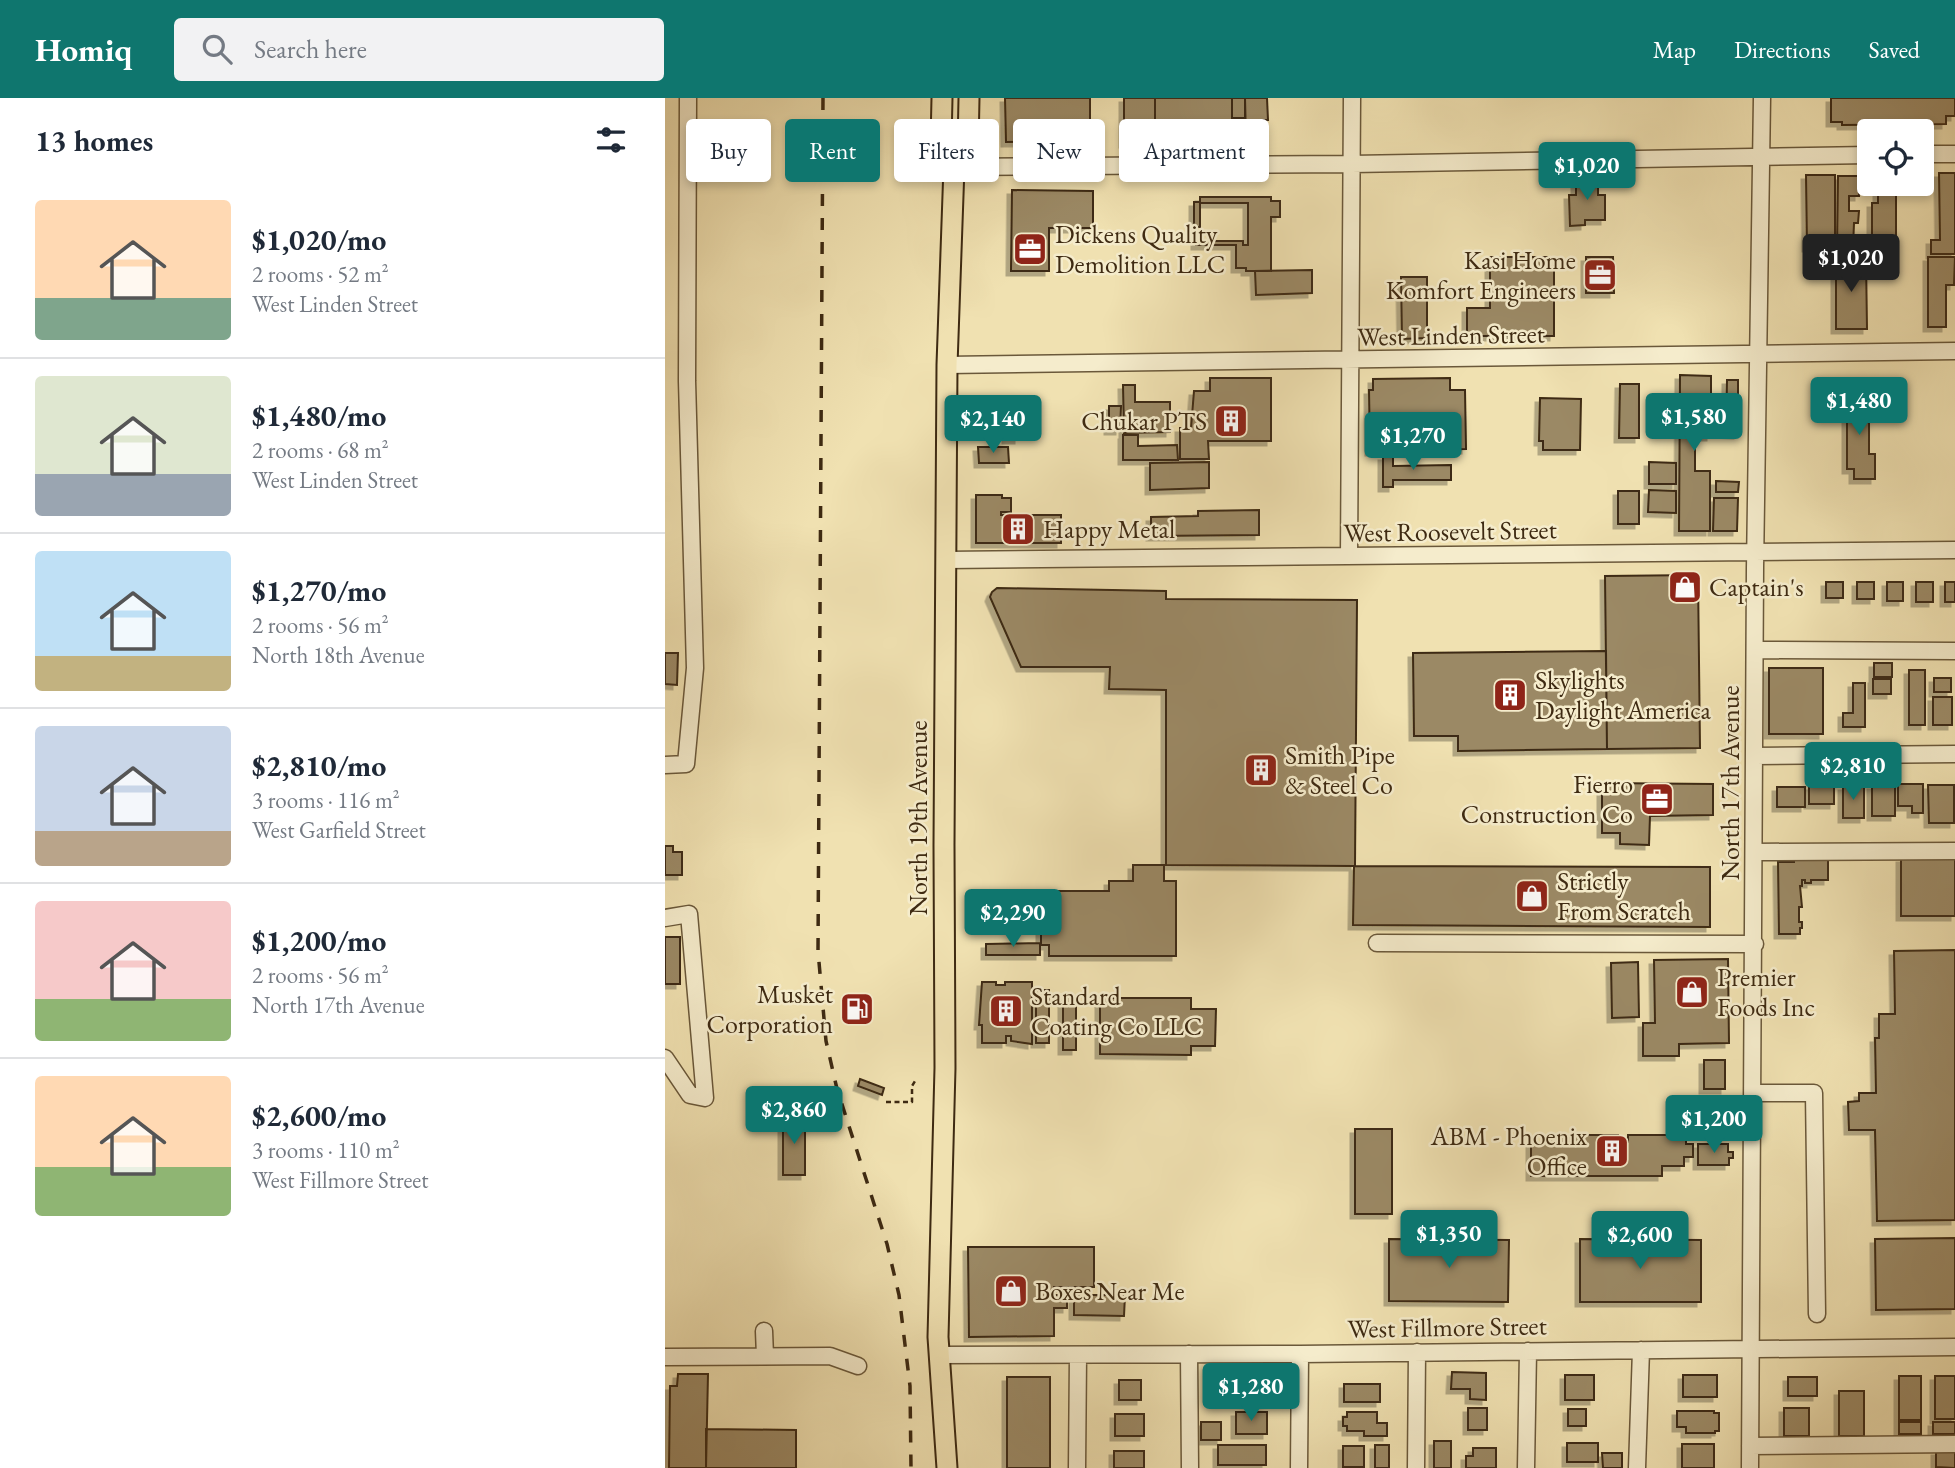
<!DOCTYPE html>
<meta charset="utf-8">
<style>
body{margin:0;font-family:"EB Garamond",serif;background:#f2f2f3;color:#1f2937;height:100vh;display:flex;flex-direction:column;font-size:26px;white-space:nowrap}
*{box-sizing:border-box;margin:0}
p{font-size:23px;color:#747a83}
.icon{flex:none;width:38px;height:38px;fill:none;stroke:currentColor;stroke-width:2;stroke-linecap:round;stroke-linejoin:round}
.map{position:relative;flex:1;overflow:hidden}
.drawer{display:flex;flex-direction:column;background:#fff;width:665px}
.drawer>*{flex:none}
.top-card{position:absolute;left:21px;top:21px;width:665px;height:63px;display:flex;gap:14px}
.fabs{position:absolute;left:1192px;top:21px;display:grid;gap:14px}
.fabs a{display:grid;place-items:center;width:77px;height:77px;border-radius:7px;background:#fff;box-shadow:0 4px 10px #0003;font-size:35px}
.price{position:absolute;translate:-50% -60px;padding:0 16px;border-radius:7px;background:#0f766e;color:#fff;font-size:23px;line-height:46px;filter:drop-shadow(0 2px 4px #0008)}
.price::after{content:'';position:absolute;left:50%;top:42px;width:21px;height:16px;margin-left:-10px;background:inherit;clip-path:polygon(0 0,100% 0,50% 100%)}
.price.on{background:#222;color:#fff}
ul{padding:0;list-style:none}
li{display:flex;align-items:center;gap:21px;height:175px;padding:0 35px}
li+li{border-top:2px solid #e0e1e3}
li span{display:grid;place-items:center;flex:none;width:196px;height:140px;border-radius:7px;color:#555}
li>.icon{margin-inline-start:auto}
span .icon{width:84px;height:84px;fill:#fffc;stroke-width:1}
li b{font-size:30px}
h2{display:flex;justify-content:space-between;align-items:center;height:84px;padding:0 35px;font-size:30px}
.tag{padding:0 24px;border-radius:7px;background:#fff;box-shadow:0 4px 10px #0003;font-size:24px;line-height:63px}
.tag.on{background:#0f766e;color:#fff}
header{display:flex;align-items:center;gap:42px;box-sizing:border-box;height:98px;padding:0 35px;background:#0f766e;color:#fff}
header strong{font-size:33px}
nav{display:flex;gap:38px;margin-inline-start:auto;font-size:24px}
.search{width:490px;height:63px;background:#f2f2f3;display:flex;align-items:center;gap:18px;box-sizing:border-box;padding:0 24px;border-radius:7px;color:#747a83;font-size:26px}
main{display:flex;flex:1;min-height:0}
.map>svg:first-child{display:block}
.building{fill:#9b8965;stroke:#3e2a12;stroke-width:2;filter:url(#shadow)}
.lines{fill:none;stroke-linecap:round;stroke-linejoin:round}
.minor-casing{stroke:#6a583a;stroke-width:19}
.major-casing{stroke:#3e2a12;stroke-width:23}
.path{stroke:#3e2a12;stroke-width:2.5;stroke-dasharray:5 3.5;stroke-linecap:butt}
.minor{stroke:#f5eccc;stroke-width:16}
.major{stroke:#f0e1b1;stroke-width:19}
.rail{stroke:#3e2a12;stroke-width:3.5;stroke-dasharray:12 12;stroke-linecap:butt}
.labels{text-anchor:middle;stroke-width:5;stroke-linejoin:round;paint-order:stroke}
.poi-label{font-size:26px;fill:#3e2a12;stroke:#f5eccc;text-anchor:start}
.street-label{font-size:26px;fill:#3e2a12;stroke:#f5eccc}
</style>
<header>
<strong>Homiq</strong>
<div class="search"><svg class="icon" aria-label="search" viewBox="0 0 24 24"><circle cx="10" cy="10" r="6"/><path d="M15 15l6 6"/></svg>Search here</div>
<nav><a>Map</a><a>Directions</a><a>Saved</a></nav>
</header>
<main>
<section class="drawer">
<h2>13 homes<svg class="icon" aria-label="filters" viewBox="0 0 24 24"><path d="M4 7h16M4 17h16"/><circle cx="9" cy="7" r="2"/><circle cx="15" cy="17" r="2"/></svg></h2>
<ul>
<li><span style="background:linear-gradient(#ffd9b3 70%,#7fa58c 0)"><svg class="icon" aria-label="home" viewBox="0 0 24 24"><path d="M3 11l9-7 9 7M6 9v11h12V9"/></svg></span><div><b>$1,020/mo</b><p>2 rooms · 52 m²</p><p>West Linden Street</p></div></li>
<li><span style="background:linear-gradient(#dfe7d0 70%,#9aa5b1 0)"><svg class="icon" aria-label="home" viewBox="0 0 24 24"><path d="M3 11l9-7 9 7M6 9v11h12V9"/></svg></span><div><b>$1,480/mo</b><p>2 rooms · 68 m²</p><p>West Linden Street</p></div></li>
<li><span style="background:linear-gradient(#bfe0f5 75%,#c2b280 0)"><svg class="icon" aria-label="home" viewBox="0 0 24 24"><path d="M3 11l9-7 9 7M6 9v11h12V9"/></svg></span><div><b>$1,270/mo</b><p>2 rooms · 56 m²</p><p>North 18th Avenue</p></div></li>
<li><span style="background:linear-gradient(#c9d6e8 75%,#b9a48a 0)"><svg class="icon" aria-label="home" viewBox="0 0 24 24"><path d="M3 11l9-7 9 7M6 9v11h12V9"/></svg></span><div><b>$2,810/mo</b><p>3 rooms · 116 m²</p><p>West Garfield Street</p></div></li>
<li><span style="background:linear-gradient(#f6c9c9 70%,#8fb573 0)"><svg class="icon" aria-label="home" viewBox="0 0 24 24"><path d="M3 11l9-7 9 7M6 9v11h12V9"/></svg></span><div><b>$1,200/mo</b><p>2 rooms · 56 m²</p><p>North 17th Avenue</p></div></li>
<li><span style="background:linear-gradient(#ffd9b3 65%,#8fb573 0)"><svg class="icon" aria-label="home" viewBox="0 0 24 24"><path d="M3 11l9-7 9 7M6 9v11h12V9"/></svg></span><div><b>$2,600/mo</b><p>3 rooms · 110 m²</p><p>West Fillmore Street</p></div></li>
</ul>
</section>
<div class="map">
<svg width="1290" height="1370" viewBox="0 0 1290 1370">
<defs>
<filter id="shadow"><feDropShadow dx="-4.5" dy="4.5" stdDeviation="0" flood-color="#0004"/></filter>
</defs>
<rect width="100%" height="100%" fill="#f0e1b1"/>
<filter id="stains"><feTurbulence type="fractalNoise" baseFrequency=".00286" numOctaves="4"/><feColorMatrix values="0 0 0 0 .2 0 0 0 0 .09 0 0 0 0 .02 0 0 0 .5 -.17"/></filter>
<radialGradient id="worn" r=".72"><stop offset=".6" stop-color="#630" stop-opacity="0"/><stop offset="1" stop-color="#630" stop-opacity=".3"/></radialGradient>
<!-- building -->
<path class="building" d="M340 0H425V28H409V43L341 44Z
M459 0H490V45H459Z
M490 0H567V29H537V44L490 45Z
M567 0H580V20H567Z
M580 0H602L603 22H596V41H581Z
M1166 0H1290V18H1281V26L1177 27V24H1166Z
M1274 75H1290V156H1266V142H1275Z
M1141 77H1170V148L1142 149Z
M1173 78H1194V98H1184V113H1194L1193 125H1189L1188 150H1172Z
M911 79H933V97H940V122H920V127L905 128 904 97H911Z
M1213 86H1231V150H1207V105H1213Z
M347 92 428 93V130H384V173H346Z
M535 99H606V103H615V119H606V173H581V170H571V147H531V143H578V147H583V105H535V129H529V104H535Z
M825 159H889V238H802V210H825Z
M921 159H948L949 195H921Z
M1263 159H1290L1289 187H1281V229H1263Z
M1201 161 1202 231H1171V162Z
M647 172V195L591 197 590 173Z
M736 179H762V240L737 241Z
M1015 277 1046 278V338H1030V373H1045V433H1014Z
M545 280H606V343H543L544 361H515V330H526L529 293H545Z
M785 280V292H800L801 351 705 353 704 292H708V281Z
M1062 282H1073V336L1061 335Z
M955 286H974V340H954Z
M458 287H470V304H505V334L459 335Z
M1182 296H1204V356H1210V381H1189V371H1182Z
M875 300 916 301 915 352H878V343H874Z
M444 308H456L455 332H444Z
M342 330H354V341H342Z
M458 337H473V348L512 347 513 362H458Z
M313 349H343L344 365H314Z
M718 358H728V368L786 367V382H728V389H718Z
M544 364V390L485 392V365Z
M984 364 1011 365V386H984Z
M1051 383 1074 384 1073 394H1051Z
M984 392 1011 393V415L983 414Z
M953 393H974V426H953Z
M311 397H337V400H346V414H336V417H396V445H311Z
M1049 400H1073L1072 433H1048Z
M594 412V437L486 438V419L533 418V413Z
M1033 477 1035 650 942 651 940 478Z
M1161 484H1178V500H1161Z
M1192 484H1209V501H1192Z
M1222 484H1238V503H1222Z
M1251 484H1268V504H1251Z
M1280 484H1290V504H1280Z
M332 490 501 493V501L692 502 690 768 501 767V592L444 591 445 569H356L325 499 327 494Z
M941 553 942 651 793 653V638H749L748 555Z
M0 555H13L12 587 0 586Z
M1209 565H1227V579H1209Z
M1104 570H1158V636H1104Z
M1244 572H1260V627H1244Z
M1269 580H1286V594H1269Z
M1208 581H1226V596H1208Z
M1188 585H1200V629H1178V615H1188Z
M1268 599H1287V627H1268Z
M937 685 1048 686V717L985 718 984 747 955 746V735H937Z
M1233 686H1258V715H1247V708H1233Z
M1207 687H1230V718H1207Z
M1263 687H1289V725H1264Z
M1144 688H1169V706H1144Z
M1178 688H1199V720H1178Z
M1112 689H1140V709H1112Z
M0 748H8V754H17V777H0Z
M1236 760H1290V818H1236Z
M1129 761H1163V782H1146V785H1140V782H1137V788H1135L1137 809H1134V824H1137V830H1135V836H1114L1113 764H1129Z
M468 767H499V783H511V858H384V847H376V793H444V783H468Z
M689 768 1045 769V829L688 827Z
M0 839H15V886H0Z
M375 845V857H321V846Z
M1290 852V1122L1212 1123 1210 1032H1184L1183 1004 1194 1003V995H1211L1210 940H1214V916H1230L1229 853Z
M1063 861 1064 945 1014 946V958H978V925H990L989 862Z
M973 864 974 919 947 920 946 865Z
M317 884H331V887H340V884H367V946L346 943V938H341V945H317V927H314Z
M371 892H384V945H371Z
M398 898H411V952H398Z
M435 900H526V911H551L550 948H526V957L435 956Z
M1039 962H1060V991H1039Z
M195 981 219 990 217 997 193 988Z
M118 1018H140V1077H118Z
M690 1031H727V1116H690Z
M890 1037H953V1044H963V1037H1021V1046H1028V1059H1019V1068H997V1078H866V1045H890Z
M1033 1046H1063V1054H1068V1060H1064V1067H1033Z
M1290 1140V1211L1211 1212 1210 1141Z
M724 1141 844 1142 843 1204 724 1203Z
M915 1141 1036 1142V1204H915Z
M303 1149H429V1189H389V1197H402V1210H389V1238L304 1239Z
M409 1197H460L459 1218 409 1217Z
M787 1274 821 1275V1302L805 1301V1291H786Z
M13 1276H43L41 1370H4L5 1288H12Z
M900 1277H929V1302H900Z
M1018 1277H1052V1299H1018Z
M1234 1278H1256V1322H1234Z
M1270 1278H1290V1321H1270Z
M342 1279H385V1370H342Z
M1123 1279H1152V1298H1123Z
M454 1282H476V1302H454Z
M571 1285H600V1303H571Z
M679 1286H715V1304H679Z
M1174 1293H1199V1338H1174Z
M803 1310H822V1332H803Z
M1119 1310H1144V1338H1119Z
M903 1311H921V1328H903Z
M1012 1313H1049V1315H1054V1333H1050V1335H1021V1329H1012Z
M571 1314H602V1336H571Z
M682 1314H712V1325H722V1338H699V1333H682V1328H678V1319H682Z
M450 1316H479V1338H450Z
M536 1324H556V1342H536Z
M1234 1324H1256V1336H1234Z
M1268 1324H1290V1336H1268Z
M41 1331 131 1332V1370H41Z
M769 1343H786V1370H769Z
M902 1345H933V1364H902Z
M1017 1346H1049V1370H1017Z
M553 1347H601V1367H553Z
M710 1347H724V1370H710Z
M678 1348H699V1369H678Z
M808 1350H831V1370H801V1358H808Z
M449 1353H479V1370H449Z
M1271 1353H1290V1370L1271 1369Z
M937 1355H957V1370H938Z"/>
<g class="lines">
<!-- minor casing -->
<g class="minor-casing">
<path id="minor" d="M1256 56H1290
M289 69 687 66 1204 57
M282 267 1290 253
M684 458 687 0
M281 462 1290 452
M1090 552 1290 553
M1090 658 1290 656
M0 667 21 666 30 570 22 283 23 0
M1090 754 1290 753
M0 820 24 816 40 1000 25 997 0 960
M712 845 1090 846
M1089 995H1149L1152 1216
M99 1233 100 1258
M524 1256 525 1370
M274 1257 635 1256 1290 1249
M0 1259 165 1258 193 1268
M1085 1348 1290 1346
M412 1370 413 1258
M634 1370 635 1256
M751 1370 752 1254
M861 1370 863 1253
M972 1370 976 1252
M1085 1370 1090 470 1097 0"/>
</g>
<!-- major casing -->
<g class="major-casing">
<path id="major" d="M277 0 276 44 289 69 282 267 279 747 280 970 273 1239 282 1370
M289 69 303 50 304 0"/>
</g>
<!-- path -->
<path class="path" d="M221 1004H247V988L250 983"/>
<!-- minor -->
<use href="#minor" class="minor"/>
<!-- major -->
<use href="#major" class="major"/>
<!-- rail -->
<path class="rail" d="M158 0 153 853 161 943 172 991 222 1146 234 1197 245 1288 246 1370"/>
</g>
<!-- icons -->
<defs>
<g id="office-square" transform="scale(1.75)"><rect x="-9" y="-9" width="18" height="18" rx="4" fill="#8f2418" stroke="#f5eccc"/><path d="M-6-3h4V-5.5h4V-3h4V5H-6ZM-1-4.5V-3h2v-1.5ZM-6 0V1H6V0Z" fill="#fff"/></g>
<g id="building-square" transform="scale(1.75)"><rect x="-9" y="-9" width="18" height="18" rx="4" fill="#8f2418" stroke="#f5eccc"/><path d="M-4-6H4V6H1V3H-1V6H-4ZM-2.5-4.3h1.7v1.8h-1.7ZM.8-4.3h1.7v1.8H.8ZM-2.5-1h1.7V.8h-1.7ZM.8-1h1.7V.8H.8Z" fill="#fff"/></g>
<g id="shop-square" transform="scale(1.75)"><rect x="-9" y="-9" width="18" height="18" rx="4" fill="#8f2418" stroke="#f5eccc"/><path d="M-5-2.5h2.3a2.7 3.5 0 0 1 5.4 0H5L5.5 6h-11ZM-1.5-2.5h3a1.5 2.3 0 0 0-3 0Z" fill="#fff"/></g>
<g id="fuel-square" transform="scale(1.75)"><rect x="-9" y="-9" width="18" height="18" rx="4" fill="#8f2418" stroke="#f5eccc"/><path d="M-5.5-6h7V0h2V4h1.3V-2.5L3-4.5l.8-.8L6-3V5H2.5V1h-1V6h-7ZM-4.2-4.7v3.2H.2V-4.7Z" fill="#fff"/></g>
</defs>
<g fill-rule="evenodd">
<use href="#office-square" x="365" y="151"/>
<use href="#office-square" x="935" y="177"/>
<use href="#building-square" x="566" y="323"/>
<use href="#building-square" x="353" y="431"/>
<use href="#shop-square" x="1020" y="489"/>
<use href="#building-square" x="845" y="597"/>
<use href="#building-square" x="596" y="672"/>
<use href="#office-square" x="992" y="701"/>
<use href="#shop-square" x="867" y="798"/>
<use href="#shop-square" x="1027" y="894"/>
<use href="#fuel-square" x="192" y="911"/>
<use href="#building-square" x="341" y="913"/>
<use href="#building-square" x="947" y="1053"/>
<use href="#shop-square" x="346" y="1193"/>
</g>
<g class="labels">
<!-- poi labels -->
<g class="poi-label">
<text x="390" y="145">Dickens Quality<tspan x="390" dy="30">Demolition LLC</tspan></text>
<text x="911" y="171" text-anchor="end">Kasi Home<tspan x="911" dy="30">Komfort Engineers</tspan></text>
<text x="542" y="332" text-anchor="end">Chukar PTS</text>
<text x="378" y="440">Happy Metal</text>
<text x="1044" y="498">Captain's</text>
<text x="870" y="591">Skylights<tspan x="870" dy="30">Daylight America</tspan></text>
<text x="620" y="666">Smith Pipe<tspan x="620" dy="30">&amp; Steel Co</tspan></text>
<text x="968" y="695" text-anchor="end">Fierro<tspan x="968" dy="30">Construction Co</tspan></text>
<text x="892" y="792">Strictly<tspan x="892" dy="30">From Scratch</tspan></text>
<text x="1052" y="888">Premier<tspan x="1052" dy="30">Foods Inc</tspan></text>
<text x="168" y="905" text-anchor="end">Musket<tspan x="168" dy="30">Corporation</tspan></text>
<text x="366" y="907">Standard<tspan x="366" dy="30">Coating Co LLC</tspan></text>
<text x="922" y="1047" text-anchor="end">ABM - Phoenix<tspan x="922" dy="30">Office</tspan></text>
<text x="370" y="1202">Boxes Near Me</text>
</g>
<!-- street labels -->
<g class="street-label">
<text transform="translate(786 237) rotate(-1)" y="9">West Linden Street</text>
<text transform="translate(785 433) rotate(-1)" y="9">West Roosevelt Street</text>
<text transform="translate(1065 685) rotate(-90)" y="9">North 17th Avenue</text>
<text transform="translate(253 720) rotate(-90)" y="9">North 19th Avenue</text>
<text transform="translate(782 1229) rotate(-1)" y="9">West Fillmore Street</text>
</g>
</g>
<rect width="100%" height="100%" filter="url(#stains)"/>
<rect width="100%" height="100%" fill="url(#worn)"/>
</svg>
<div class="fabs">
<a><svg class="icon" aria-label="locate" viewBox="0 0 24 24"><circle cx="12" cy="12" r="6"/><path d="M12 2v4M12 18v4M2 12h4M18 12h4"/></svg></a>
</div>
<b class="price" style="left:922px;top:104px">$1,020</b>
<b class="price on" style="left:1186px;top:196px">$1,020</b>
<b class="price" style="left:1194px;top:339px">$1,480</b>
<b class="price" style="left:1029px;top:355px">$1,580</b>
<b class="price" style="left:328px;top:357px">$2,140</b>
<b class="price" style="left:748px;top:374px">$1,270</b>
<b class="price" style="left:1188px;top:704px">$2,810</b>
<b class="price" style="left:348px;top:851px">$2,290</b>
<b class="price" style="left:129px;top:1048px">$2,860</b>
<b class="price" style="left:1049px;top:1057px">$1,200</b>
<b class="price" style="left:784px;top:1172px">$1,350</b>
<b class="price" style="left:975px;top:1173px">$2,600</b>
<b class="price" style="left:586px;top:1325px">$1,280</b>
<div class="top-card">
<a class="tag">Buy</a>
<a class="tag on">Rent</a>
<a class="tag">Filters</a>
<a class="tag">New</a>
<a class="tag">Apartment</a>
</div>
</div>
</main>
